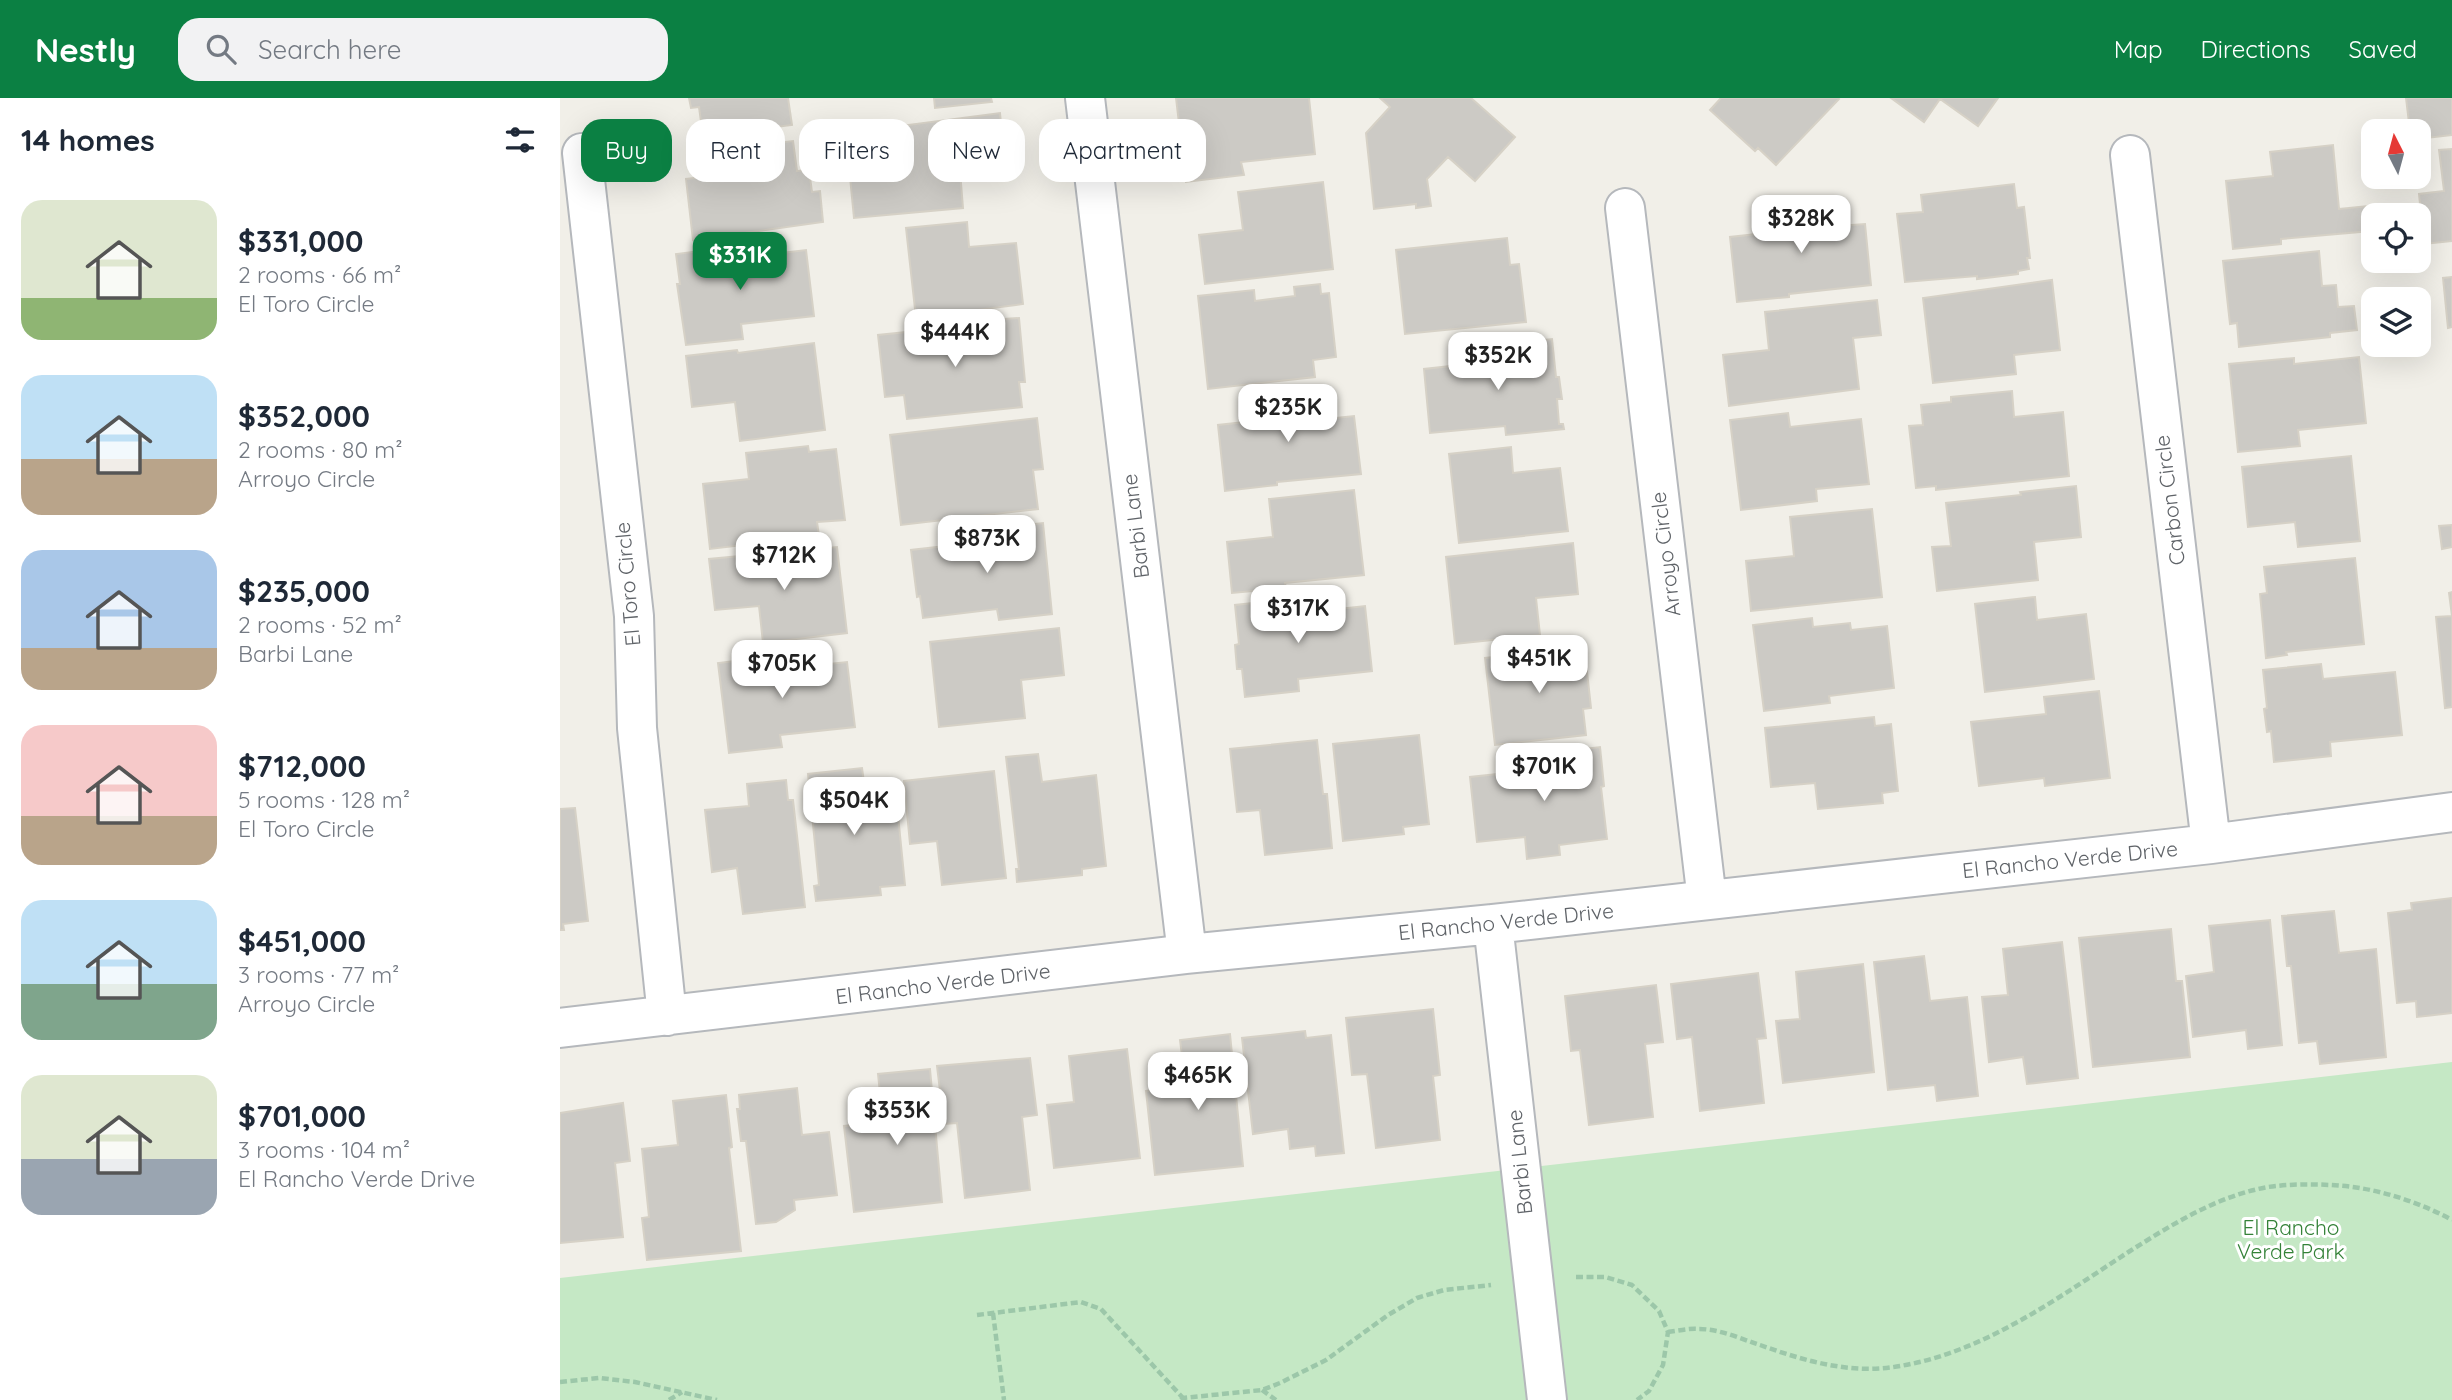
<!DOCTYPE html>
<meta charset="utf-8">
<style>
body{margin:0;font-family:Quicksand,sans-serif;background:#f2f2f3;color:#1f2937;height:100vh;display:flex;flex-direction:column;font-size:26px;white-space:nowrap}
*{box-sizing:border-box;margin:0}
p{font-size:23px;color:#747a83}
.icon{flex:none;width:38px;height:38px;fill:none;stroke:currentColor;stroke-width:2;stroke-linecap:round;stroke-linejoin:round}
.map{position:relative;flex:1;overflow:hidden}
.details{display:flex;flex-direction:column;background:#fff;width:560px}
.details>*{flex:none}
.guide{position:absolute;left:21px;top:21px;width:665px;height:63px;display:flex;gap:14px}
.needle{width:46px;rotate:354deg}
.buttons{position:absolute;left:1801px;top:21px;display:grid;gap:14px}
.buttons a{display:grid;place-items:center;width:70px;height:70px;border-radius:14px;background:#fff;box-shadow:0 7px 28px #0002;font-size:35px}
.price{position:absolute;translate:-50% -60px;padding:0 16px;border-radius:14px;background:#fff;color:#222;font-size:23px;line-height:46px;filter:drop-shadow(0 2px 4px #0008)}
.price::after{content:'';position:absolute;left:50%;top:42px;width:21px;height:16px;margin-left:-10px;background:inherit;clip-path:polygon(0 0,100% 0,50% 100%)}
.price.selected{background:#0b8043;color:#fff}
ul{padding:0;list-style:none}
li{display:flex;align-items:center;gap:21px;height:175px;padding:0 21px}
li span{display:grid;place-items:center;flex:none;width:196px;height:140px;border-radius:21px;color:#555}
li>.icon{margin-inline-start:auto}
span .icon{width:84px;height:84px;fill:#fffc;stroke-width:1}
li b{font-size:30px}
h2{display:flex;justify-content:space-between;align-items:center;height:84px;padding:0 21px;font-size:30px}
.pill{padding:0 24px;border-radius:21px;background:#fff;box-shadow:0 7px 28px #0002;font-size:24px;line-height:63px}
.pill.selected{background:#0b8043;color:#fff}
header{display:flex;align-items:center;gap:42px;box-sizing:border-box;height:98px;padding:0 35px;background:#0b8043;color:#fff}
header strong{font-size:33px}
nav{display:flex;gap:38px;margin-inline-start:auto;font-size:24px}
.search{width:490px;height:63px;background:#f2f2f3;display:flex;align-items:center;gap:18px;box-sizing:border-box;padding:0 24px;border-radius:21px;color:#747a83;font-size:26px}
main{display:flex;flex:1;min-height:0}
.map>svg:first-child{display:block}
.green{fill:#c5e8c5}
.building{fill:#cccac5;stroke:#d6d1c6;stroke-width:2}
.lines{fill:none;stroke-linecap:round;stroke-linejoin:round}
.street-casing{stroke:#b5b8bc;stroke-width:42}
.path{stroke:#9cc7a9;stroke-width:4.5;stroke-dasharray:7 3.5;stroke-linecap:butt}
.street{stroke:#fff;stroke-width:38}
.labels{text-anchor:middle;stroke-width:6;stroke-linejoin:round;paint-order:stroke}
.street-label{font-size:21px;fill:#5f6368;stroke:#fff}
.park-label{font-size:21px;fill:#348238;stroke:#fff}
</style>
<header>
<strong>Nestly</strong>
<div class="search"><svg class="icon" aria-label="search" viewBox="0 0 24 24"><circle cx="10" cy="10" r="6"/><path d="M15 15l6 6"/></svg>Search here</div>
<nav><a>Map</a><a>Directions</a><a>Saved</a></nav>
</header>
<main>
<section class="details">
<h2>14 homes<svg class="icon" aria-label="filters" viewBox="0 0 24 24"><path d="M4 7h16M4 17h16"/><circle cx="9" cy="7" r="2"/><circle cx="15" cy="17" r="2"/></svg></h2>
<ul>
<li><span style="background:linear-gradient(#dfe7d0 70%,#8fb573 0)"><svg class="icon" aria-label="home" viewBox="0 0 24 24"><path d="M3 11l9-7 9 7M6 9v11h12V9"/></svg></span><div><b>$331,000</b><p>2 rooms · 66 m²</p><p>El Toro Circle</p></div></li>
<li><span style="background:linear-gradient(#bfe0f5 60%,#b9a48a 0)"><svg class="icon" aria-label="home" viewBox="0 0 24 24"><path d="M3 11l9-7 9 7M6 9v11h12V9"/></svg></span><div><b>$352,000</b><p>2 rooms · 80 m²</p><p>Arroyo Circle</p></div></li>
<li><span style="background:linear-gradient(#a9c7e8 70%,#b9a48a 0)"><svg class="icon" aria-label="home" viewBox="0 0 24 24"><path d="M3 11l9-7 9 7M6 9v11h12V9"/></svg></span><div><b>$235,000</b><p>2 rooms · 52 m²</p><p>Barbi Lane</p></div></li>
<li><span style="background:linear-gradient(#f6c9c9 65%,#b9a48a 0)"><svg class="icon" aria-label="home" viewBox="0 0 24 24"><path d="M3 11l9-7 9 7M6 9v11h12V9"/></svg></span><div><b>$712,000</b><p>5 rooms · 128 m²</p><p>El Toro Circle</p></div></li>
<li><span style="background:linear-gradient(#bfe0f5 60%,#7fa58c 0)"><svg class="icon" aria-label="home" viewBox="0 0 24 24"><path d="M3 11l9-7 9 7M6 9v11h12V9"/></svg></span><div><b>$451,000</b><p>3 rooms · 77 m²</p><p>Arroyo Circle</p></div></li>
<li><span style="background:linear-gradient(#dfe7d0 60%,#9aa5b1 0)"><svg class="icon" aria-label="home" viewBox="0 0 24 24"><path d="M3 11l9-7 9 7M6 9v11h12V9"/></svg></span><div><b>$701,000</b><p>3 rooms · 104 m²</p><p>El Rancho Verde Drive</p></div></li>
</ul>
</section>
<div class="map">
<svg width="1892" height="1302" viewBox="0 0 1892 1302">
<rect width="100%" height="100%" fill="#f1efe8"/>
<!-- green -->
<path class="green" d="M1892 964V1302H0V1180Z"/>
<!-- building -->
<path class="building" d="M129 0H228L232 27 143 38 139 9 131 10Z
M374 0H431L432 4 375 10Z
M616 0H749L755 56 681 64 684 77 626 84Z
M820 0H911L955 39 915 83 888 59 867 81 871 108 856 110V106L814 111 806 35 830 9Z
M1161 0H1278L1279 1 1216 67 1198 50 1195 53 1150 12Z
M1331 0H1438L1418 28 1380 1 1364 24Z
M1846 0H1892V37L1858 41V33H1850Z
M440 15 445 68 400 73 403 110 294 120 290 79 295 78 292 55 311 52 309 32Z
M233 43 237 73 249 72 252 94 260 93 263 124 133 142 126 81 173 76 170 50Z
M1773 47 1779 111 1808 108 1811 133 1721 141V146L1673 151 1666 83 1713 78 1710 54Z
M1892 51V143L1864 146 1859 96 1884 93 1879 52Z
M763 84 773 171 645 186 639 137 683 132 678 94Z
M1454 86 1457 110 1464 109 1470 160H1467L1469 171 1458 173V176L1417 181V178L1345 184 1337 116 1363 114 1361 97Z
M1274 103 1277 128 1305 126 1311 187 1229 196V199L1177 204 1170 139 1215 134 1213 109Z
M407 124 409 149 456 145 463 206 356 220 346 130Z
M947 140 950 167 959 166 966 224 845 236 836 152Z
M171 149 172 161 246 152 254 218 181 226 183 241 126 247 117 186H120L116 156Z
M1759 153 1762 188 1776 187 1778 209 1794 208 1797 232 1770 235V239L1679 249 1677 225 1670 226 1663 163Z
M1892 179V229L1888 230 1883 180Z
M1492 182 1500 252 1454 257 1456 276 1373 285 1363 200Z
M760 186 761 196 769 195 776 259 753 262 755 279 648 291 638 198 694 192 695 203 735 198 734 189Z
M1317 202 1321 237 1293 240 1299 291 1169 308 1163 257 1209 252 1205 214Z
M459 220 465 284H459L462 309 347 321 344 297 325 299 318 237 444 224V221Z
M992 241 996 279H999L1002 301H997L999 326H1003L1004 331 946 337 945 328 870 335 864 271 937 263 935 247Z
M254 245 265 332 180 343 175 304 132 309 126 258 177 252 178 255Z
M1799 259 1806 325 1738 332 1740 348 1678 354 1669 266 1734 260V266Z
M763 293 766 321 794 318 801 376 717 384V387L665 393 658 327 703 322 701 299Z
M1452 293 1454 319 1503 314 1509 378 1376 392V388L1356 390 1349 328 1363 327 1361 307 1391 304V299Z
M1228 315 1230 329 1301 321 1309 386 1256 391 1257 403 1181 412 1170 322Z
M477 320 483 371 473 372 478 411 341 427 330 337Z
M248 348 249 354 276 351 285 422 257 424 259 438 150 451 143 386 189 381 186 355Z
M951 349 953 375 1000 370 1008 433 899 445 889 356Z
M1791 358 1800 443 1738 449 1735 424 1688 429 1682 369Z
M1516 388 1521 439 1474 444 1478 482 1377 493 1372 449 1391 448 1386 405 1461 397 1460 394Z
M794 392 804 477 725 485 726 490 672 495 667 444 713 439 709 401Z
M1312 411 1322 499 1191 513 1186 463 1234 458 1230 419Z
M483 425 492 516 439 522 437 511 363 520 360 498 357 499 351 452 430 443 428 431Z
M1892 427V449L1882 451 1879 428Z
M1013 445 1018 496 976 500 980 537 895 546 886 459Z
M277 449 287 535 203 545 199 508 155 512 149 461Z
M1795 460 1804 546 1726 554 1727 557 1706 560 1700 496 1707 495 1704 469Z
M1892 494V609L1885 610 1876 519 1892 518 1889 495Z
M1475 499 1477 522 1526 516 1534 581 1425 594 1415 506Z
M731 501 733 516 805 508 812 573 738 581 739 593 685 599 682 571H677L675 547 679 546 675 507Z
M1252 520 1253 529 1290 525 1291 532 1327 528 1334 590 1269 598 1270 605 1204 613 1193 527Z
M499 530 504 577 461 582 465 620 379 629 370 544Z
M1024 546 1031 610 1023 611 1026 637 935 647 925 560 997 553V549Z
M248 554 250 568 287 564 295 629 220 637 222 649 169 655 158 565Z
M1761 566 1763 581 1835 574 1842 637 1770 644 1771 658 1714 664 1711 633 1707 634 1704 611 1707 610 1703 572Z
M1539 593 1550 680 1485 688 1484 680 1419 688 1411 624 1486 616 1484 599Z
M1314 619 1315 628 1331 626 1338 693 1322 695 1323 705 1258 711 1255 685 1211 689 1205 630Z
M859 637 869 726 843 729 844 736 783 743 773 646Z
M757 642 763 696H767L772 750 705 757 700 712 677 714 670 651Z
M1040 649 1044 688 1041 689 1047 741 999 747 1000 757 967 761 965 739 917 744 910 679 984 671 982 656Z
M478 656 482 684 536 677 546 768 522 771V777L457 784 456 771H459L446 659Z
M302 670 306 699 336 697 345 787 320 789 321 797 256 803 254 788 259 787 248 676Z
M434 673 446 780 382 787 377 743 350 746 344 683Z
M226 682 228 702H233L245 809 183 816 177 770 152 774 145 712 189 708 187 686Z
M15 710 28 823 3 826 4 832H0V711Z
M1892 800V915L1857 919 1856 903 1837 905 1828 815 1852 812 1851 805Z
M1774 813 1779 855 1816 851 1826 959 1760 966 1757 943 1739 945 1731 868H1727L1722 818Z
M1710 822 1722 947 1688 951 1686 932 1633 939 1626 878 1654 874 1649 828Z
M1611 831 1616 883H1622L1630 959 1533 969 1519 840Z
M1502 844 1518 980 1467 986 1463 959 1429 964 1422 899 1448 897 1443 851Z
M1364 858 1370 903 1407 899 1418 998 1377 1003 1375 987 1328 992 1314 864Z
M1303 866 1314 974 1223 985 1216 923 1240 921 1236 874Z
M1198 875 1206 940 1197 941 1204 1005 1140 1013 1132 939 1117 941 1111 886Z
M1096 887 1103 944 1085 946 1093 1019 1029 1027 1020 952 1011 953 1005 898Z
M873 911 880 977 873 978 880 1042 816 1050 807 976 792 977 786 920Z
M745 933 746 940 771 937 784 1055 756 1058 755 1048 730 1051 728 1031 693 1036 682 940Z
M670 936 683 1068 595 1077 586 993 626 989 620 942Z
M567 951 580 1060 494 1070 487 1007 514 1004 509 958Z
M470 960 477 1017 462 1019 470 1092 405 1100 397 1025 384 1026 377 968Z
M370 971 382 1104 294 1114 284 1028 323 1024 318 976Z
M237 990 242 1037 269 1034 277 1097 234 1102 235 1112 216 1124 196 1126 186 1043H181L177 1011H180L179 997Z
M166 997 172 1049 169 1050 181 1153 87 1162 82 1120 89 1119 82 1051 118 1047 113 1003Z
M63 1005 70 1063 55 1065 63 1139 0 1145V1015Z"/>
<g class="lines">
<!-- street casing -->
<g class="street-casing">
<path id="street" d="M525 0 627 856
M22 55 74 518 77 630 107 918
M1570 57 1651 746
M1065 110 1147 802
M933 826 987 1302
M0 930 627 856 933 826 1651 746 1892 714"/>
</g>
<!-- path -->
<path class="path" d="M1016 1179H1045L1072 1187 1099 1213 1108 1234 1103 1267 1089 1293 1077 1302
M433 1215 444 1302
M417 1217 521 1204 541 1211 623 1300
M1108 1234C1118 1233 1129 1230 1139 1231 1160 1231 1181 1241 1200 1247 1245 1263 1292 1277 1340 1268 1425 1254 1499 1199 1570 1153 1613 1126 1657 1098 1708 1089 1729 1086 1750 1086 1771 1087 1813 1089 1855 1102 1892 1122
M0 1284 39 1280 75 1284 157 1302
M702 1292 716 1302
M109 1302 122 1294
M621 1302 623 1300 702 1292 720 1285 766 1262 828 1217 857 1200 884 1192 931 1187"/>
<!-- street -->
<use href="#street" class="street"/>
</g>
<g class="labels">
<!-- street labels -->
<g class="street-label">
<text transform="translate(1610 402) rotate(-97)" y="7">Carbon Circle</text>
<text transform="translate(576 428) rotate(-97)" y="7">Barbi Lane</text>
<text transform="translate(1106 456) rotate(-97)" y="7">Arroyo Circle</text>
<text transform="translate(68 486) rotate(-95)" y="7">El Toro Circle</text>
<text transform="translate(1510 762) rotate(-6)" y="7">El Rancho Verde Drive</text>
<text transform="translate(946 824) rotate(-6)" y="7">El Rancho Verde Drive</text>
<text transform="translate(383 886) rotate(-7)" y="7">El Rancho Verde Drive</text>
<text transform="translate(960 1064) rotate(-96)" y="7">Barbi Lane</text>
</g>
<!-- park labels -->
<g class="park-label">
<text x="1731" y="1137">El Rancho<tspan x="1731" dy="24">Verde Park</tspan></text>
</g>
</g>
</svg>
<div class="buttons">
<a><svg class="needle" viewBox="-14 -14 28 28"><path d="M0-13l5 13h-10z" fill="#e53935"/><path d="M0 13l5-13h-10z" fill="#747a83"/></svg></a>
<a><svg class="icon" aria-label="locate" viewBox="0 0 24 24"><circle cx="12" cy="12" r="6"/><path d="M12 2v4M12 18v4M2 12h4M18 12h4"/></svg></a>
<a><svg class="icon" aria-label="layers" viewBox="0 0 24 24"><path d="M12 4l9 5-9 5-9-5zM3 14l9 5 9-5"/></svg></a>
</div>
<b class="price" style="left:1241px;top:157px">$328K</b>
<b class="price selected" style="left:180px;top:194px">$331K</b>
<b class="price" style="left:395px;top:271px">$444K</b>
<b class="price" style="left:938px;top:294px">$352K</b>
<b class="price" style="left:728px;top:346px">$235K</b>
<b class="price" style="left:427px;top:477px">$873K</b>
<b class="price" style="left:224px;top:494px">$712K</b>
<b class="price" style="left:738px;top:547px">$317K</b>
<b class="price" style="left:979px;top:597px">$451K</b>
<b class="price" style="left:222px;top:602px">$705K</b>
<b class="price" style="left:984px;top:705px">$701K</b>
<b class="price" style="left:294px;top:739px">$504K</b>
<b class="price" style="left:638px;top:1014px">$465K</b>
<b class="price" style="left:337px;top:1049px">$353K</b>
<div class="guide">
<a class="pill selected">Buy</a>
<a class="pill">Rent</a>
<a class="pill">Filters</a>
<a class="pill">New</a>
<a class="pill">Apartment</a>
</div>
</div>
</main>
